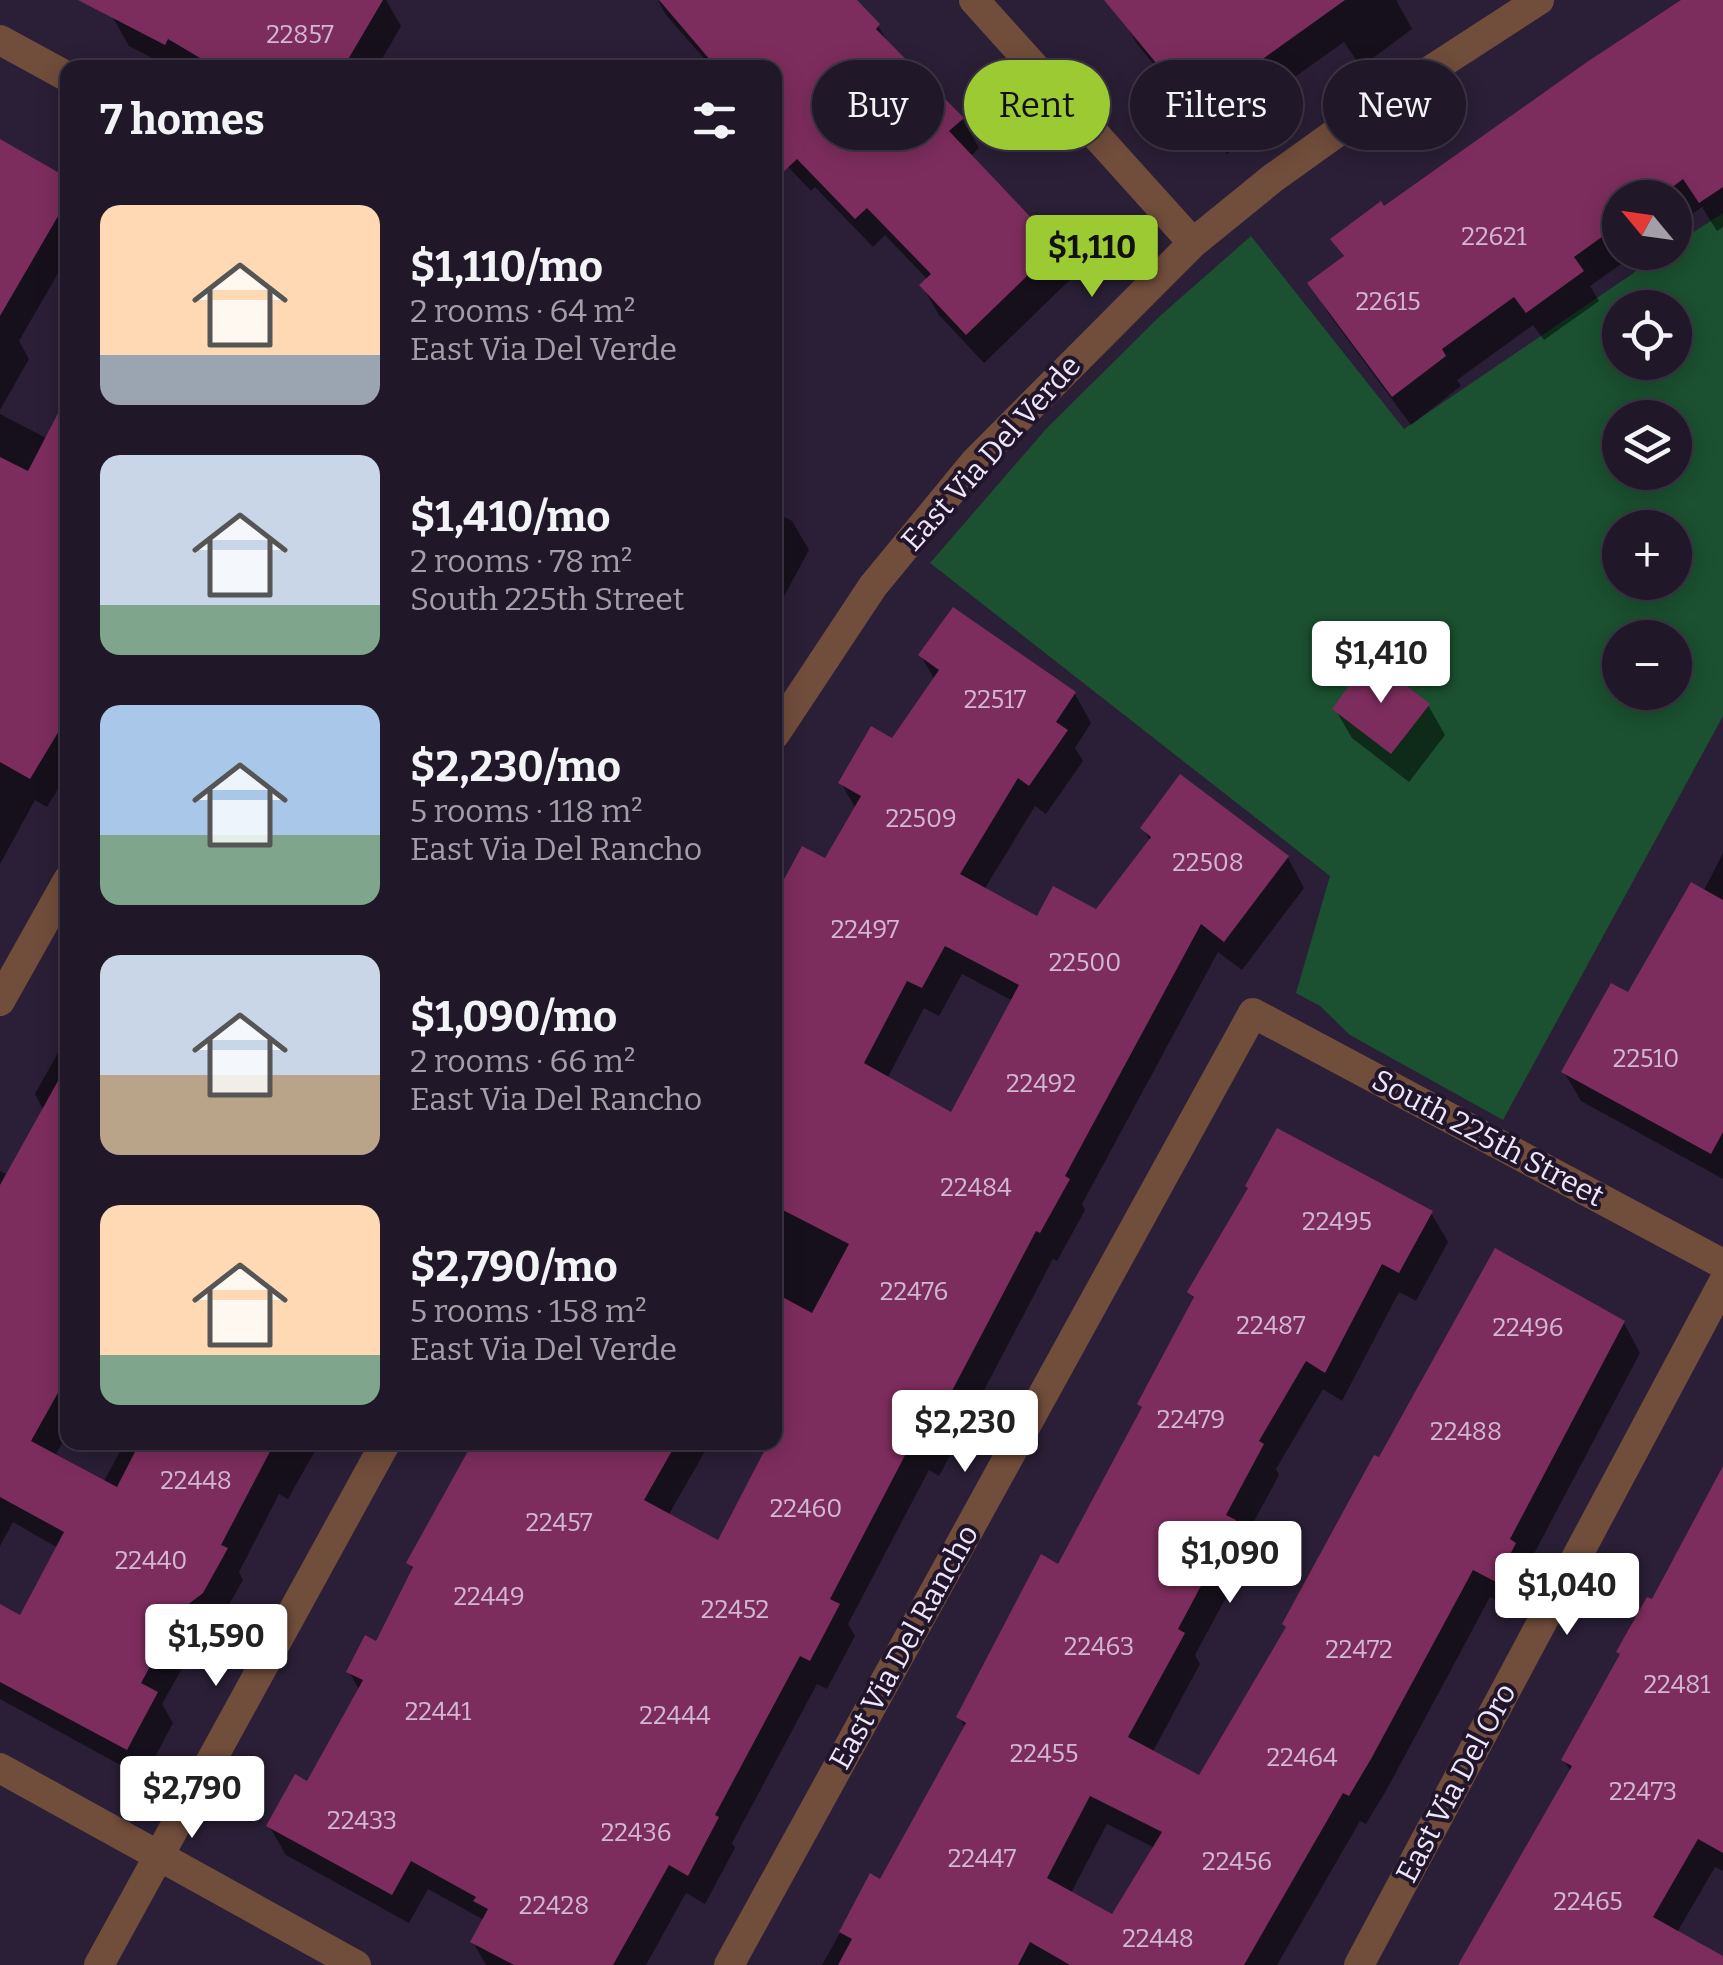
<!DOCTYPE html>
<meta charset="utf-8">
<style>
body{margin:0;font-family:Bitter,serif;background:#282030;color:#f1f3f6;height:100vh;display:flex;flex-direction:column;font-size:38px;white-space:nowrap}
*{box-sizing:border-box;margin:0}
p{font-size:32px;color:#a29fa8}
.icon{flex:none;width:55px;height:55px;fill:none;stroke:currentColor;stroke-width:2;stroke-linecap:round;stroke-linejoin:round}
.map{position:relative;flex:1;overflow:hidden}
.side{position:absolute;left:60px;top:60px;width:722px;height:1390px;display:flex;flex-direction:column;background:#201728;border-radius:20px;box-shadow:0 5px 25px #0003,0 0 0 2px #3d3645}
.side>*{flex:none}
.banner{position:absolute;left:812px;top:60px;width:760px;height:90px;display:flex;gap:20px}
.needle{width:65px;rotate:299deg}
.controls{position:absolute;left:1602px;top:180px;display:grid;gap:20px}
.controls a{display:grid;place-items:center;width:90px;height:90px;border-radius:50%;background:#201728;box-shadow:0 5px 25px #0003,0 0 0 2px #3d3645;font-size:50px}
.price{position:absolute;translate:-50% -85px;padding:0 22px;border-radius:10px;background:#fff;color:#222;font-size:32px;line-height:65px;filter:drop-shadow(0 2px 5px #0008)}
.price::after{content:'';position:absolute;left:50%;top:60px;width:30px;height:22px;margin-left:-15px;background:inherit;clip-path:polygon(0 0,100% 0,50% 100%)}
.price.on{background:#9cca32;color:#111}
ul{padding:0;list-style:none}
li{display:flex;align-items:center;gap:30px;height:250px;padding:0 40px}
li span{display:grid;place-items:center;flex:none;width:280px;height:200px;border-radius:20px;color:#555}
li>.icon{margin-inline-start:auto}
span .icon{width:120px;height:120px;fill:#fffc;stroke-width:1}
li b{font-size:42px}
h2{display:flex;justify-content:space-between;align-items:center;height:120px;padding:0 40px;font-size:42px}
.pill{padding:0 35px;border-radius:45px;background:#201728;box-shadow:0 5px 25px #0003,0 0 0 2px #3d3645;font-size:35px;line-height:90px}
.pill.on{background:#9cca32;color:#111}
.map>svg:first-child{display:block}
.green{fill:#1b5030;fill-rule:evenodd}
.shadow{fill:#0007;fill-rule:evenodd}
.building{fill:#7d2d5d;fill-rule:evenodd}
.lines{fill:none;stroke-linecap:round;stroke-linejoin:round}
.minor{stroke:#714d3b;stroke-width:30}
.labels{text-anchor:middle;stroke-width:8;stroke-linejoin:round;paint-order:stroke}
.number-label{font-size:25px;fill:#d1b8d0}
.street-label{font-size:30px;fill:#ede6f6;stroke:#21152c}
</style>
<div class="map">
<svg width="1723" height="1965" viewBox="0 0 1723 1965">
<rect width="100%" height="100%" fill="#2a1f36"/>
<!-- green -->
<path class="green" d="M1723 213V716L1503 1120 1350 1035 1320 1006 1296 993 1330 876 930 563 1046 429 1160 316 1251 236 1404 429 1663 253 1675 252V244ZM1620 308H1675V362H1620ZM1620 418H1675V472H1620ZM1620 528H1675V582H1620ZM1620 638H1675V692H1620Z"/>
<!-- shadow -->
<path class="shadow" d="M121 0H386L401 26 377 68H171L129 46 112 16Z
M658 0H853L878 26 892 49 962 119 979 148 970 157 1056 248 1073 277 984 363 939 315 922 286 928 280 885 235 873 247 815 187 811 191 775 153V68L713 61 709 64 666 15Z
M1138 0H1396L1412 29 1361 67 1344 42 1257 104 1267 121 1227 154 1137 44 1120 15Z
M1686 0H1723V227L1717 231 1702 207 1675 226V198H1620V252H1638L1590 286 1599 301 1544 340 1533 325 1457 380 1461 386 1411 425 1328 313 1311 284 1345 259 1334 240 1383 209Z
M0 142 68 180V256L19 341 29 359 0 410Z
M68 399V773L47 807 35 800 0 864V414L46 438Z
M775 512 792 521 809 550 775 613Z
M921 656 1075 694 1091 723 1075 748 1083 761 1046 814 1035 806 984 890 1038 920 1097 912 1150 841 1143 828 1181 777 1288 858 1304 888 1242 970 1218 952 1082 1204 1085 1210 1057 1261 1053 1259 939 1476 929 1470 848 1624 855 1636 827 1689 817 1684 732 1843 735 1848 705 1904 686 1893 646 1965H486L473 1942 484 1920 428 1889 409 1923 286 1855 269 1826 308 1784 360 1691 349 1672 377 1645 414 1572 409 1563 474 1442H706L708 1446 668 1516 719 1543 775 1442V899L826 861 856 809 841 783 893 742 935 680ZM962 974 1013 1001 952 1115 887 1079 924 1008 939 1016Z
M1428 705 1445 735 1409 782 1352 738 1335 709Z
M1723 853V1179L1581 1101 1564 1072 1629 996 1703 892Z
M68 1035V1433L56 1454 104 1481 125 1442H320L288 1499 279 1494 239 1572 243 1580 219 1622 198 1640 162 1704 173 1723 144 1778 0 1699V1607L21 1619 58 1548 13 1522 0 1546V1171L8 1175 44 1111 35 1094Z
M1431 1213 1448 1242 1416 1301 1399 1292 1342 1401 1323 1389 1276 1469 1279 1475 1244 1540 1251 1551 1195 1655 1200 1664 1152 1753 1200 1778 1287 1629 1380 1461 1624 1323 1640 1353 1527 1567 1532 1574 1513 1610 1490 1597 1387 1789 1366 1824 1360 1821 1277 1965H822L871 1877 881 1882 966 1729 959 1717 1059 1567 1143 1410 1140 1404 1195 1301 1190 1292ZM1107 1824 1155 1848 1113 1917 1071 1893Z
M1723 1482V1871L1715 1867 1658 1965H1459L1571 1772 1564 1760Z"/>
<!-- building -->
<path class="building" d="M78 0H383L343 68H217L168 39 165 45Z
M659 0H857L880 24 876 29 964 118 949 131 1058 246 966 335 919 285 931 274 867 208 855 219 797 159 775 180V68H717Z
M1104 0H1345L1239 76 1252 90 1209 127Z
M1681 0H1723V187L1699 203 1683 179 1658 198H1620V224L1574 257 1584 271 1526 313 1514 297 1442 349 1446 356 1392 397 1307 283 1344 256 1330 239 1381 201 1384 206 1587 62Z
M0 139 68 178V199L0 316Z
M68 394V716L30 779 0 762V457L28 471Z
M953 607 1076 692 1056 722 1068 730 1029 786 1018 778 960 874 1037 916 1053 886 1096 909 1151 837 1140 828 1180 774 1289 856 1224 942 1201 924 1065 1176 1070 1179 1040 1233 1036 1231 922 1448 912 1442 830 1599 840 1604 810 1661 800 1656 715 1815 719 1817 688 1876 669 1865 613 1965H514L470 1942 488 1909 473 1901 476 1897 411 1861 392 1895 266 1826 295 1774 307 1781 363 1680 346 1672 365 1635 376 1641 413 1567 406 1563 473 1442H677L644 1500 718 1540 769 1442H775V1293L812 1313 849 1244 775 1206V896L802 846 825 858 861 796 838 783 871 726 892 738 939 670 918 655ZM945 946 1019 985 951 1112 864 1063 907 981 922 988Z
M1370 657 1430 704 1391 754 1332 709Z
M1691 882 1723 900V1132L1711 1154 1561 1072 1611 983 1628 992Z
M68 1063V1375L31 1441 117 1487 140 1442H275L221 1545 228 1548 203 1593 181 1610 141 1683 158 1692 127 1750 0 1682V1604L20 1615 64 1532 0 1497V1185Z
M1277 1128 1433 1211 1399 1273 1382 1264 1325 1373 1306 1361 1259 1441 1264 1444 1226 1515 1236 1520 1178 1629 1185 1633 1128 1737 1199 1775 1286 1627 1282 1624 1374 1455 1379 1457 1495 1248 1625 1321 1510 1539 1516 1543 1496 1582 1473 1570 1371 1759 1349 1796 1343 1793 1244 1965H1070L1030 1942 1018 1965H838L852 1939 839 1932 870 1873 880 1879 966 1723 956 1717 1041 1554 1058 1564 1142 1407 1137 1404 1194 1297 1187 1292 1248 1188 1245 1186ZM1090 1796 1162 1832 1112 1914 1047 1878Z
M1723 1466V1853L1698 1839 1653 1917 1723 1956V1965H1458L1572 1766 1561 1760 1620 1654 1616 1652 1647 1597 1652 1599Z"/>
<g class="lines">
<!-- minor -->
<path class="minor" d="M974 0 1193 243
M0 40 68 77
M775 734 873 586 975 462 1193 243 1273 178 1354 120 1539 0
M0 1001 68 880
M0 1768 356 1965
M99 1965 386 1442
M729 1965 1253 1013 1723 1264
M1359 1965 1723 1283"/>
</g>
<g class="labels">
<!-- number labels -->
<g class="number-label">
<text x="300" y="43">22857</text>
<text x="1494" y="245">22621</text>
<text x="1388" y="310">22615</text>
<text x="995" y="708">22517</text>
<text x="921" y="827">22509</text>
<text x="1208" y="871">22508</text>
<text x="865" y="938">22497</text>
<text x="1085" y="971">22500</text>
<text x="1646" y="1067">22510</text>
<text x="1041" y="1092">22492</text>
<text x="976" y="1196">22484</text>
<text x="1337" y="1230">22495</text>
<text x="914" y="1300">22476</text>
<text x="1271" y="1334">22487</text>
<text x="1528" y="1336">22496</text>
<text x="1191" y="1428">22479</text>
<text x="1466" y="1440">22488</text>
<text x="196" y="1489">22448</text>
<text x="806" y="1517">22460</text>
<text x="559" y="1531">22457</text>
<text x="151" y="1569">22440</text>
<text x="489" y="1605">22449</text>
<text x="735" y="1618">22452</text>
<text x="1099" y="1655">22463</text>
<text x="1359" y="1658">22472</text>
<text x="1677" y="1693">22481</text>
<text x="438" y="1720">22441</text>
<text x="675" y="1724">22444</text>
<text x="1044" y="1762">22455</text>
<text x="1302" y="1766">22464</text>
<text x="1643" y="1800">22473</text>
<text x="362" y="1829">22433</text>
<text x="636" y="1841">22436</text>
<text x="982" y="1867">22447</text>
<text x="1237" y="1870">22456</text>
<text x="1588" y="1910">22465</text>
<text x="554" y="1914">22428</text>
<text x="1158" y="1947">22448</text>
</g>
<!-- street labels -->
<g class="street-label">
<text transform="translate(991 453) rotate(-48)" y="10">East Via Del Verde</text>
<text transform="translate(1488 1138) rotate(28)" y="10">South 225th Street</text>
<text transform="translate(904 1647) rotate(-61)" y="10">East Via Del Rancho</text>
<text transform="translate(1456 1783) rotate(-62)" y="10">East Via Del Oro</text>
</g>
</g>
</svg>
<div class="controls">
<a><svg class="needle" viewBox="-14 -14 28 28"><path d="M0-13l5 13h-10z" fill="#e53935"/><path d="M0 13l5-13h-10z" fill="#a29fa8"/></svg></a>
<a><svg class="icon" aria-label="locate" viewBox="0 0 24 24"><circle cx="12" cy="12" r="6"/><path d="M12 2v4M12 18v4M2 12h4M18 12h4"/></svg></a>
<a><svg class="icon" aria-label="layers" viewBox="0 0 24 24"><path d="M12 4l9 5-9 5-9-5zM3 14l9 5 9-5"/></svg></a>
<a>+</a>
<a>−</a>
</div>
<b class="price on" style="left:1092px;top:300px">$1,110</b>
<b class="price" style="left:1381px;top:706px">$1,410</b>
<b class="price" style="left:965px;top:1475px">$2,230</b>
<b class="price" style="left:1230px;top:1606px">$1,090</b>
<b class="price" style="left:1567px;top:1638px">$1,040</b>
<b class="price" style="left:216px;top:1689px">$1,590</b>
<b class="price" style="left:192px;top:1841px">$2,790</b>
<div class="banner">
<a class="pill">Buy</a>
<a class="pill on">Rent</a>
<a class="pill">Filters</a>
<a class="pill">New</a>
</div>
<section class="side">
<h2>7 homes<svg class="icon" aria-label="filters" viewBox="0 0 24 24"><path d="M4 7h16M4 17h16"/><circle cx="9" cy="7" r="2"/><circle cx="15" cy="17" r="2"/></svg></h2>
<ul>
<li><span style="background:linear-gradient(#ffd9b3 75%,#9aa5b1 0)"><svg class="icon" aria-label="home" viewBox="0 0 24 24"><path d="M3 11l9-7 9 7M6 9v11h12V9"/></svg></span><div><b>$1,110/mo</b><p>2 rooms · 64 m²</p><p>East Via Del Verde</p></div></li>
<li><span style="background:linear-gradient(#c9d6e8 75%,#7fa58c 0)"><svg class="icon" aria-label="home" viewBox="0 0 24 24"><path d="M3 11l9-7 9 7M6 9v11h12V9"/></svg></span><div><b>$1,410/mo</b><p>2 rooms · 78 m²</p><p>South 225th Street</p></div></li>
<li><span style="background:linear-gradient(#a9c7e8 65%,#7fa58c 0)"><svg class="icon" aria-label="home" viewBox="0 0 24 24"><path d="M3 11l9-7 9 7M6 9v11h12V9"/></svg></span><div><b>$2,230/mo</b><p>5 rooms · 118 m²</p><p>East Via Del Rancho</p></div></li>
<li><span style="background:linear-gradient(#c9d6e8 60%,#b9a48a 0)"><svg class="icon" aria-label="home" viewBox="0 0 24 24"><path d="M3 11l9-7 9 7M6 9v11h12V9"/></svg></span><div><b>$1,090/mo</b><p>2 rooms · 66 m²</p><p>East Via Del Rancho</p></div></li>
<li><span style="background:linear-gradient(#ffd9b3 75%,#7fa58c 0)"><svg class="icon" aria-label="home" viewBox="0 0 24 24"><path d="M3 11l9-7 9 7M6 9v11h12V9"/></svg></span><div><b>$2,790/mo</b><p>5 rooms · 158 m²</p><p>East Via Del Verde</p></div></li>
</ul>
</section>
</div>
